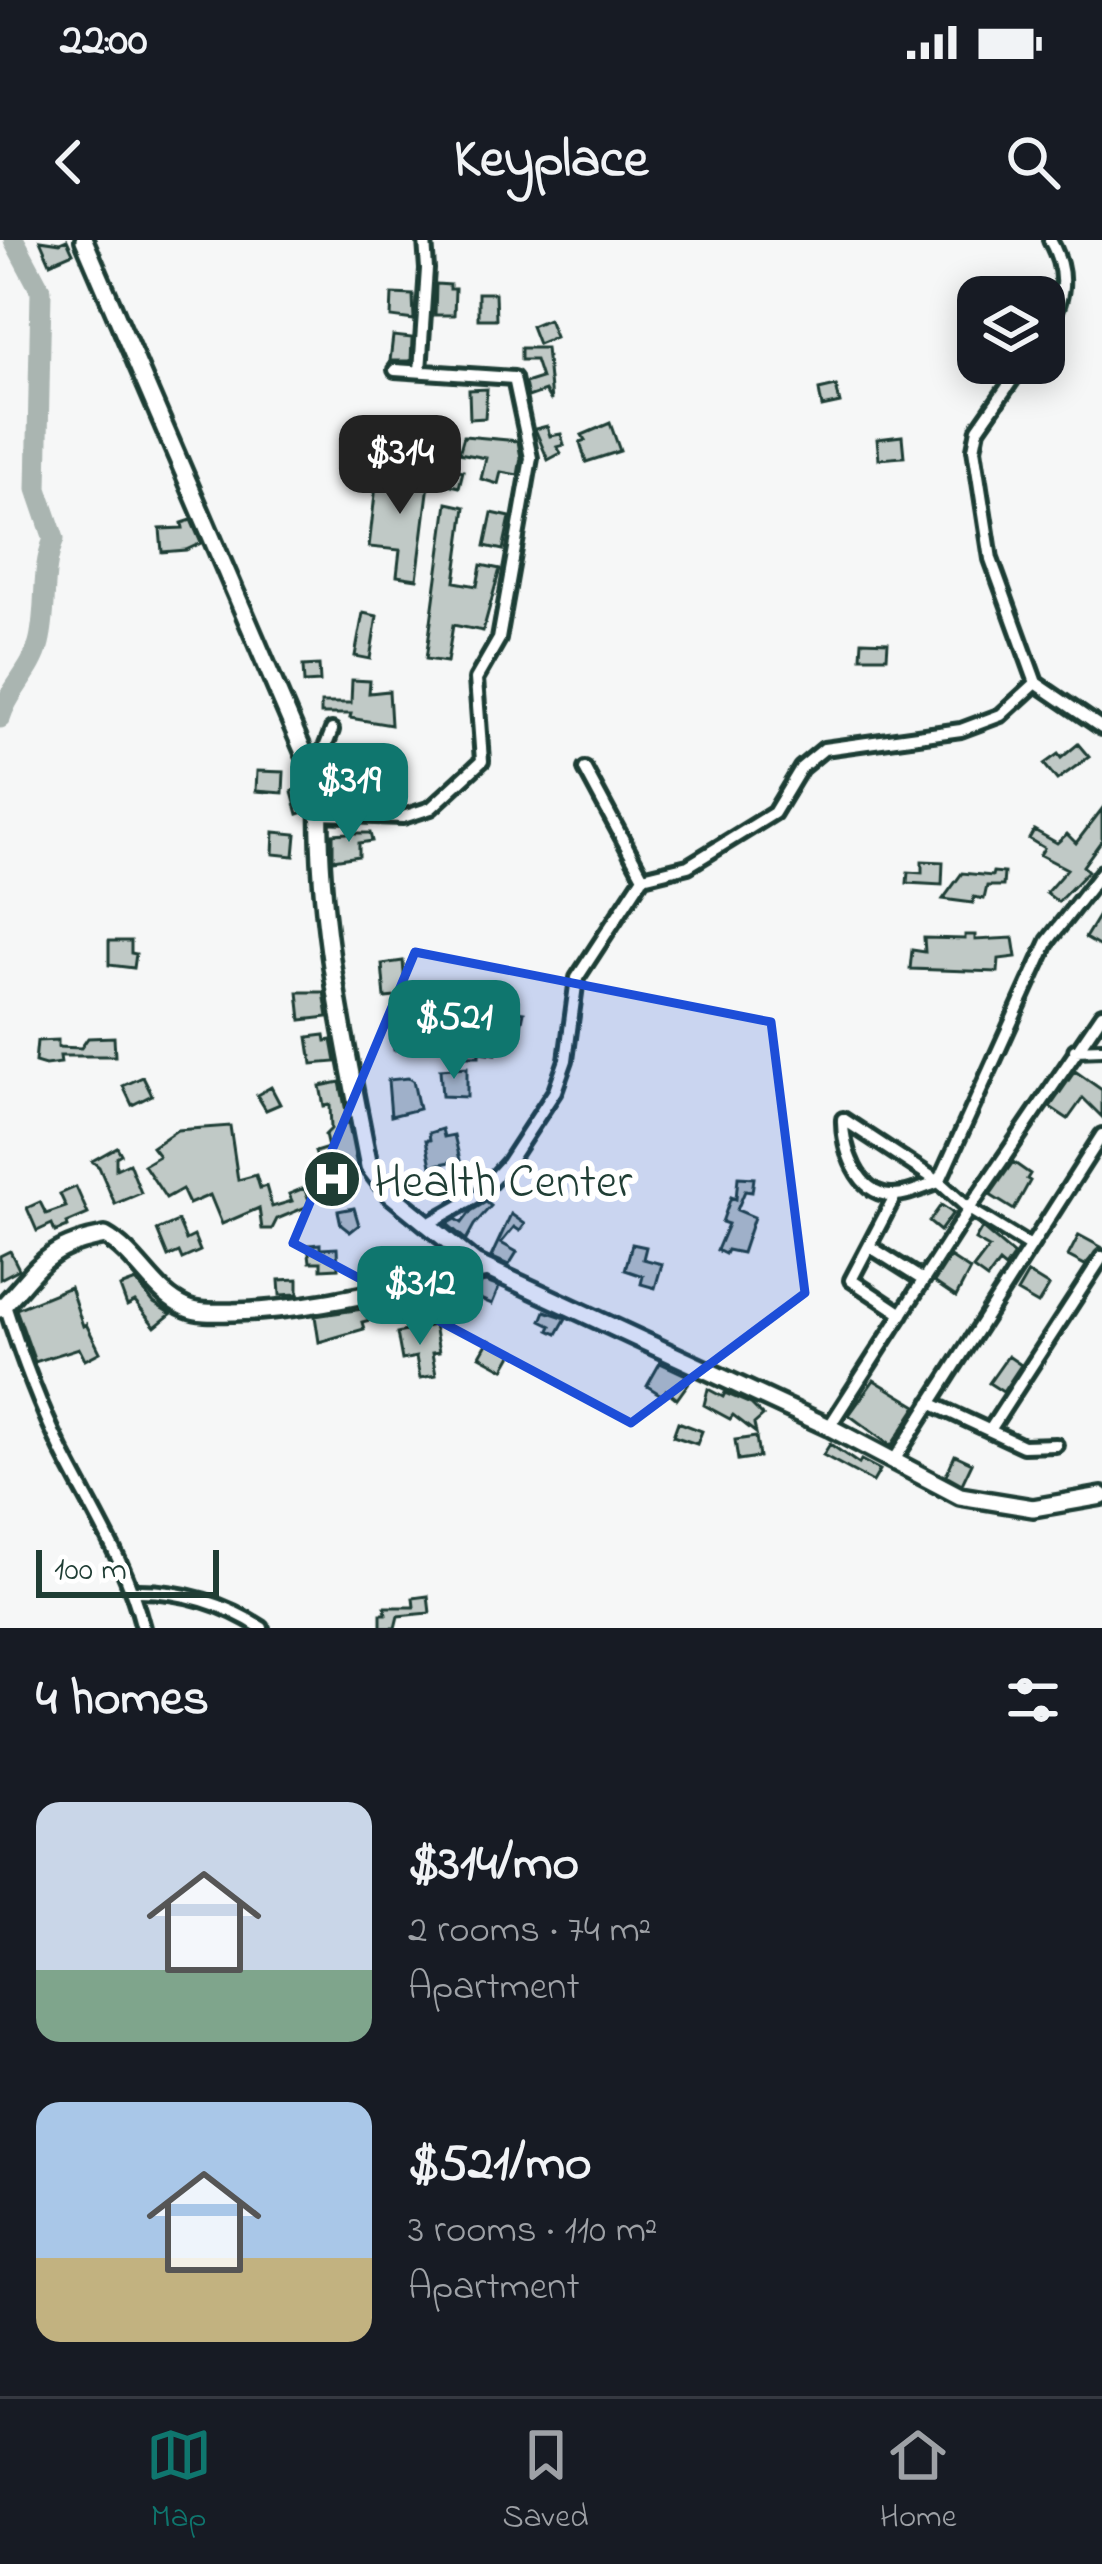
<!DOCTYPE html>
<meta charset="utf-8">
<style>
body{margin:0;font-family:"Indie Flower",sans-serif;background:#242831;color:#f1f3f6;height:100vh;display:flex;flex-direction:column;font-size:45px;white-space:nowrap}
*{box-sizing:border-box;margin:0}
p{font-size:39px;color:#9ea1a6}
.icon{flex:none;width:66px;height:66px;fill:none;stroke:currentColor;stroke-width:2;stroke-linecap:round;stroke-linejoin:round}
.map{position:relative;height:1388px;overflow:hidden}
.drawer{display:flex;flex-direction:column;background:#171b24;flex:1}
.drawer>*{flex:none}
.tools{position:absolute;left:957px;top:36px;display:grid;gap:24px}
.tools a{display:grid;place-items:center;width:108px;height:108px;border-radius:24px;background:#171b24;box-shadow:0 6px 30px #0003;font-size:60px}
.scale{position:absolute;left:36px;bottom:30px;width:183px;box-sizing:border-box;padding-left:12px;border:6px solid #1f3d34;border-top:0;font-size:33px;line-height:42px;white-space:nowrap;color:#1f3d34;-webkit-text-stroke:9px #fff;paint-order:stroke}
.price{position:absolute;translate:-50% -102px;padding:0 27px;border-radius:24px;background:#0f766e;color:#fff;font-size:39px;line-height:78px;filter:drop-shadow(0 3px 6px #0008)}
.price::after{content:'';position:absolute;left:50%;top:72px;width:36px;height:27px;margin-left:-18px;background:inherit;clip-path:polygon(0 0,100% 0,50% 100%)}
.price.on{background:#222;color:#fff}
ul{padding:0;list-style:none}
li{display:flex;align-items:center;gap:36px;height:300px;padding:0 36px}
li span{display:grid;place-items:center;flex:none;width:336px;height:240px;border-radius:24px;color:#555}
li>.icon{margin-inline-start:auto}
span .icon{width:144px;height:144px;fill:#fffc;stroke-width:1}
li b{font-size:51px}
h2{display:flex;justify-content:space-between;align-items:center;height:144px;padding:0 36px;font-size:51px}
.status{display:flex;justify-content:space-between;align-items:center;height:84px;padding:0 60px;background:#171b24;direction:ltr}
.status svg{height:33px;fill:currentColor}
header{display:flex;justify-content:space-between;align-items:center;height:156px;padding:0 36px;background:#171b24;font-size:54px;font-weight:800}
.tabs{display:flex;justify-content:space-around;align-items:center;height:168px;border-top:3px solid #363941;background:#171b24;font-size:33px;color:#9ea1a6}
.tabs a{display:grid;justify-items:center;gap:6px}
.tabs .on{color:#0f766e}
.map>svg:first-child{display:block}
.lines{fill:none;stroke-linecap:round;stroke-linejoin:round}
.river{stroke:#aab5b1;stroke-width:21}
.building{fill:#c0c9c6;stroke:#1f3d34;stroke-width:3}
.street-casing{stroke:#1f3d34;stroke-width:20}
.secondary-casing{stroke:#1f3d34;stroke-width:24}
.street{stroke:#fff;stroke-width:10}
.secondary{stroke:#fff;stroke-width:15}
.marked{fill:#1d4ed8;fill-opacity:0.2;stroke:#1d4ed8;stroke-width:9;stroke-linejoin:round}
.labels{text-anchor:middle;stroke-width:12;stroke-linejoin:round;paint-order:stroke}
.poi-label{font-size:48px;fill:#1f3d34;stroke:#fff;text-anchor:start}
</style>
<div class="status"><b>22:00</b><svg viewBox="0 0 49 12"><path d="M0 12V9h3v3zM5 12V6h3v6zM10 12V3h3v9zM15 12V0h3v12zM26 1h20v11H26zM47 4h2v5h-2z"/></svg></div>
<header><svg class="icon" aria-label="back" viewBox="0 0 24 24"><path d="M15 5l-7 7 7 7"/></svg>Keyplace<svg class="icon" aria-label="search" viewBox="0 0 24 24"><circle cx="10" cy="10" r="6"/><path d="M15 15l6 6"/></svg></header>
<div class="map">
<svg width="1102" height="1388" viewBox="0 0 1102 1388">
<rect width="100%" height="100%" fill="#f6f7f7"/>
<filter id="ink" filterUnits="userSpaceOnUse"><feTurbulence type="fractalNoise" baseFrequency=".00833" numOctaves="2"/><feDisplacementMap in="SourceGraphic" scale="24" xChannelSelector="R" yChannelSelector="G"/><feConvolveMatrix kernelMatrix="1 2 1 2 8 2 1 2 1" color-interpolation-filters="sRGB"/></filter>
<g filter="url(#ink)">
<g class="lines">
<!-- river -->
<path class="river" d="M0 478C8 450 32 432 39 403 48 368 40 333 54 299L37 249 41 51 14 0"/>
</g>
<!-- building -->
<path class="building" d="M40 0 60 3 67 0 73 13 50 23Z
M436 44 450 45V49H455L454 75H435Z
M478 53H495L496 79H478Z
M392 54 413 55 414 80 391 77Z
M548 79 555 97 538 104 531 86Z
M393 96 412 98 411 121H390Z
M521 108H546L551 161 545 151 528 157 525 143 541 138 535 120H521Z
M836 146 840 163 822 167 819 150Z
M487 149 485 178 470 179 469 150Z
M372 181 390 187 385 203 366 197Z
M610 183 620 211 586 222 580 202 585 200 582 195Z
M547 186 550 196 561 194 564 205 557 207 561 213 548 220 535 189Z
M464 196 518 201 521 218 518 235 501 232 498 244 481 239 486 218 459 213Z
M902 196 904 217 879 219 877 199Z
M435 225 463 231 459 247 431 240Z
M378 228 430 236 417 339 397 336 400 310 369 307Z
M447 263 465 267 455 342 477 346 481 325 500 329 483 391 453 385 447 422 426 419Z
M492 273 510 277 503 310 485 306Z
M191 280 201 303 186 310 162 312 160 289 183 288 182 283Z
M363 373 377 376 370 419 355 416Z
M862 401 888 402 887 417H861Z
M319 425 320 442 304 443 303 426Z
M352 440 370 441 369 453 389 451 391 485 350 478 351 474H321V463H351Z
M1078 504 1089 517 1057 540 1044 524 1058 514 1061 518Z
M351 512 366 513 367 541 333 542 332 524 351 519Z
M257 531 284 532 283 553 256 551Z
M304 544 308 571 298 574 292 552Z
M1102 569V600L1083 626 1088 631 1058 662 1046 653 1067 629 1040 615 1044 608 1029 599 1034 590 1057 603 1067 594 1076 603Z
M274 592 296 594 294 616 273 614Z
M348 593H370L372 601 359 603V616L333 620V594Z
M922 621 943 622 942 645 907 643 908 632 922 633Z
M993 632 1004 633 1003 646H987L984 659 974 657 973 663 943 659 962 633 992 636Z
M1102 670V708L1085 698Z
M965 695H975V700L1013 698 1016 717 999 719 998 732 910 729 912 710 925 712 924 698 965 699Z
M109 701H131V713L136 714 134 728 109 725Z
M403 721 406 756 385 758 382 724Z
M298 752H324L328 777 301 780Z
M492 767 524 772 518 800 500 797 496 814 479 812V816H463V794H475L478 783 484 784 485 778 491 779Z
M407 785 411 809 394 810 390 787Z
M325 795 326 801 332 800 336 822 312 824 308 797Z
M114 797 115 816H60L61 823 45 825 35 822 37 801 58 800V807L81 808 88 798Z
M467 827V857L442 856 440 829Z
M1075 831 1102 850V877L1083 858 1068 879 1050 867Z
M143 837 152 855 132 865 123 846Z
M408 838 413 841 419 869 391 876 388 840Z
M340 842 357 926 323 933 315 912 328 908 325 895 331 889 330 865 324 866 320 846Z
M271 847 280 864 266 870 257 855Z
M230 886 238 940 256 935 260 948 266 946 272 967 292 961 289 954 304 948 311 965 277 979 272 989H262L259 968 222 984 210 955 189 964 182 949 166 958 144 925 159 916 152 907 177 890Z
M442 889 444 897 454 895 460 920 431 926 426 900H430L429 893Z
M117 907 121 914 116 917V929L129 923 141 953 115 964 99 927 92 921Z
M1013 922 1030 934 1027 939 1030 941 1014 970 990 955Z
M738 937 754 938 752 952 745 951 737 970 754 977 742 1013 727 1010 725 1014 717 1010 728 984 722 982 731 957 736 959Z
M76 947 88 974 67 983 68 987 55 992 52 984 37 991 27 968 40 962 46 974 66 967 60 954Z
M486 962 491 966 474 985 466 1000 447 984 456 979 462 983 471 971Z
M941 965 953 973 940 991 929 982Z
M354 968 359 985 350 992 341 985 338 971Z
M511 974 525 984 520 991 514 987 501 1003 517 1012 509 1025 491 1017Z
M178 981 186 1000 194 996 200 1011 182 1019 179 1012 168 1017 157 990Z
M982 988 1014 1015 1005 1028 999 1023 987 1039 973 1029 989 1008 975 1000Z
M1079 995 1101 1007 1085 1025 1068 1016Z
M320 1004V1009L337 1008 338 1028 321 1029V1022H310L308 1005Z
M632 1004 646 1007 643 1019 662 1024 655 1048 641 1044 643 1036 625 1030Z
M10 1011 19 1029 0 1039V1016Z
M950 1017 970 1030 956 1057 934 1042Z
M1028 1033 1049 1046 1038 1064 1017 1052Z
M298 1039V1054L280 1055 279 1040Z
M136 1041 154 1063 171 1074 155 1087 135 1062 127 1066 120 1047Z
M486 1042 499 1047 492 1064 475 1057 481 1043Z
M70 1047 83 1086 86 1084 100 1112 85 1120 79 1108 35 1122 16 1069Z
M376 1067 378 1078 362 1082 364 1089 319 1102 315 1076Z
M545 1071 566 1078 557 1094 549 1090 551 1086 541 1081Z
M434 1085 439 1112 432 1113 436 1135 420 1138 416 1117 402 1120 397 1093Z
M489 1100 513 1113 504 1129 480 1116Z
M1008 1116 1021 1125 1003 1152 989 1143Z
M660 1123 692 1138 677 1159 666 1150 663 1156 647 1146Z
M874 1140 917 1166 891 1206 849 1175Z
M708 1149 723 1157 725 1153 751 1164 763 1176 754 1184 756 1193 733 1175 730 1179 704 1165Z
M678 1182 702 1191 697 1204 673 1196Z
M756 1197 759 1217 738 1220 735 1200Z
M830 1204 859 1224 861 1220 880 1230 873 1242 823 1215Z
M955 1215 972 1223 962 1244 946 1235Z
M428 1356 430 1373 398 1376 395 1388H381V1374H386L385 1367H414L413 1358Z"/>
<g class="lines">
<!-- street casing -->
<g class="street-casing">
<path id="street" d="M1044 93C1065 60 1069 34 1050 0
M1024 123 978 189 974 209 991 319 1036 443 1102 488
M420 131 427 29 425 0
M585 529 643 637
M314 536 332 490
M319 574 403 577 431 568 482 521 476 439 499 399 531 218 514 138 395 130
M1075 810 1102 809
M843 879 939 942C924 947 906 956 891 955 857 954 842 907 843 879Z
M895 956 851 1040 902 1074
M426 985 479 955 508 923 555 851 566 820 577 738 643 637 688 626 774 573 801 528 824 509 961 490 1001 475 1036 443
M869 1006 923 1040
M1029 1006 969 969 939 942 1048 701 1102 632
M5 1065C21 1115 39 1164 62 1211 92 1271 127 1323 143 1388
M930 1163 1023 1206 1056 1205
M829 1187 973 963 1102 774
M990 1190 1102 1017
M893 1222 1102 895
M134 1351C181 1350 222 1362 262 1388"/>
</g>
<!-- secondary casing -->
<g class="secondary-casing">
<path id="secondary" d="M84 0 320 550C316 678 345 801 369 927L389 953 475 1023 829 1187 960 1256 1033 1268 1102 1256
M0 1069C39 1029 43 1007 105 996 139 1015 152 1053 187 1068 201 1074 218 1072 233 1072 320 1070 402 1045 488 1029"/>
</g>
<!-- street -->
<use href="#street" class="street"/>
<!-- secondary -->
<use href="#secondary" class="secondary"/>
</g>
</g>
<!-- marked area -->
<path class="marked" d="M415 712 771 782 805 1053 631 1183 293 1003Z"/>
<!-- icons -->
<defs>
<g id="hospital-disc" transform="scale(3)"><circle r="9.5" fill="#1f3d34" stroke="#fff"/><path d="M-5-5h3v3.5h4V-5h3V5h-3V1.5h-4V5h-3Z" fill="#fff"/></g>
</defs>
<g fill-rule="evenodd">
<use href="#hospital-disc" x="332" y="939"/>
</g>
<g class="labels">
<!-- poi labels -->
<g class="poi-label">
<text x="374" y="956">Health Center</text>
</g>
</g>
</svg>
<div class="tools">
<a><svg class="icon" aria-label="layers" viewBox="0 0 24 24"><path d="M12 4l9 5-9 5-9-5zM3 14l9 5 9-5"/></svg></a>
</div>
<div class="scale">100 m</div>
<b class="price on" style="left:400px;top:277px">$314</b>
<b class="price" style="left:349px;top:605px">$319</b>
<b class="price" style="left:454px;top:842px">$521</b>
<b class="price" style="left:420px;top:1108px">$312</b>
</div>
<section class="drawer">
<h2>4 homes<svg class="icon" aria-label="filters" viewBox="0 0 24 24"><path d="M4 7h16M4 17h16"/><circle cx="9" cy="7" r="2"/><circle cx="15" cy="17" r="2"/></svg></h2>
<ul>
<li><span style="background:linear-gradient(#c9d6e8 70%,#7fa58c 0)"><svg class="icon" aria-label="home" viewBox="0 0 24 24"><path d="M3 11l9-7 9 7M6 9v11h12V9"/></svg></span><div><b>$314/mo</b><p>2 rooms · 74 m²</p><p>Apartment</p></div></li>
<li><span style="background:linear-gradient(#a9c7e8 65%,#c2b280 0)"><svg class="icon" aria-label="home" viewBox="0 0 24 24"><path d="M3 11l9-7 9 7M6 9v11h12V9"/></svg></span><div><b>$521/mo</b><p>3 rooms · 110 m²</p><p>Apartment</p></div></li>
</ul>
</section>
<nav class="tabs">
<a class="on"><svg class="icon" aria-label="map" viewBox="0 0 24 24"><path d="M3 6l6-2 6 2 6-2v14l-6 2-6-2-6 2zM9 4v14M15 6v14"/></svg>Map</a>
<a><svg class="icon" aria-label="saved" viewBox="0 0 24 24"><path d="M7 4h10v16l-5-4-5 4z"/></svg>Saved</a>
<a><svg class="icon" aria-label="home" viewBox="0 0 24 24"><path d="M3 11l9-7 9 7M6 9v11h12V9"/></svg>Home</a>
</nav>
